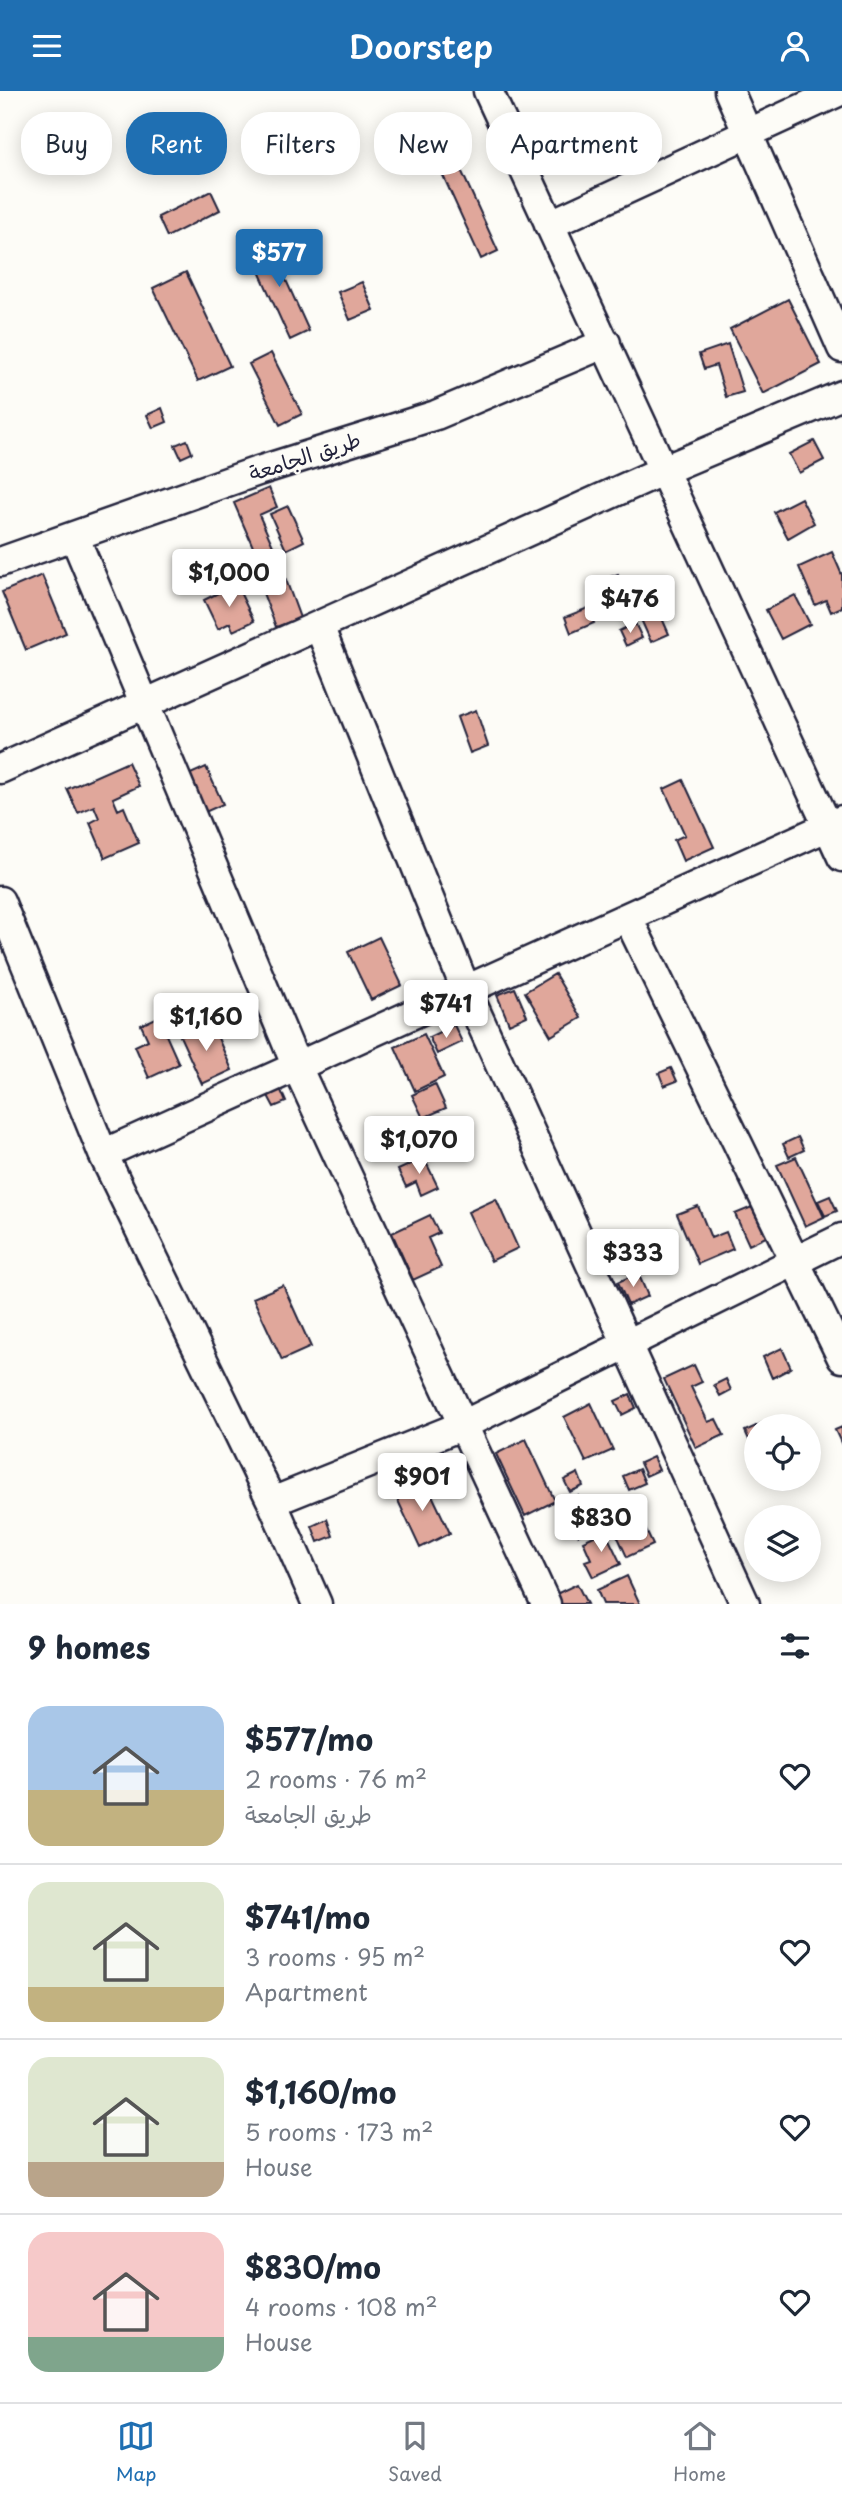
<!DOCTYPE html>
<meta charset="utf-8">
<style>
body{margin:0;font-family:"Playpen Sans","Playpen Sans Arabic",sans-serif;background:#f2f2f3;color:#1f2937;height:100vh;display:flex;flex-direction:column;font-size:26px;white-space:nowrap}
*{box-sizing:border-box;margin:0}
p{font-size:23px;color:#747a83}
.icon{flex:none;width:38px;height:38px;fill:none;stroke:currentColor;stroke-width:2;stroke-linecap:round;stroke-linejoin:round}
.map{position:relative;height:1513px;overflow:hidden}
.drawer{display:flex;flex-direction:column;background:#fff;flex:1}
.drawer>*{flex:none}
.hud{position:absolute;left:21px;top:21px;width:802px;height:63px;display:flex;gap:14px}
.controls{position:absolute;left:744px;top:1323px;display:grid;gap:14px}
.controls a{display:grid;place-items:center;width:77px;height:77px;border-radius:50%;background:#fff;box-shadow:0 4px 18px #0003;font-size:35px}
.price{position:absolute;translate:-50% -60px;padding:0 16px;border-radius:7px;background:#fff;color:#222;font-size:23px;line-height:46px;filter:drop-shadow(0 2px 4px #0008)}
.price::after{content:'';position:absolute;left:50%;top:42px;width:21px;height:16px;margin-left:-10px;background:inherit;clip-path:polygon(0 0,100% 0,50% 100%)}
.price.current{background:#1f6fb2;color:#fff}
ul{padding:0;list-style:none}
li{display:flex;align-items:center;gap:21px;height:175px;padding:0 28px}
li+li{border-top:2px solid #e0e1e3}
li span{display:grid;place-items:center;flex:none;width:196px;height:140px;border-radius:21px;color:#555}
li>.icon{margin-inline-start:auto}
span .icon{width:84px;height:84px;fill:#fffc;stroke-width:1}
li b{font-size:30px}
h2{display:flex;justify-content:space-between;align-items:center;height:84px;padding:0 28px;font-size:30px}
.tag{padding:0 24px;border-radius:28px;background:#fff;box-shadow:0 4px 18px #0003;font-size:24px;line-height:63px}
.tag.current{background:#1f6fb2;color:#fff}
header{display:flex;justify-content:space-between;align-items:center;height:91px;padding:0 28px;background:#1f6fb2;color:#fff;font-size:32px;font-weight:600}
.tab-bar{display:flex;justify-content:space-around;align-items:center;height:98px;border-top:2px solid #e0e1e3;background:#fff;font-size:19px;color:#747a83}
.tab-bar a{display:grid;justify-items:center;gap:4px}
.tab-bar .current{color:#1f6fb2}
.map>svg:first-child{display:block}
.building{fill:#e0a79b;stroke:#22223b;stroke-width:2}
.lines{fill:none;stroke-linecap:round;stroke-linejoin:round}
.minor-casing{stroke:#22223b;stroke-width:33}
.minor{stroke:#fdfcf7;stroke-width:28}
.labels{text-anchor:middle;stroke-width:5;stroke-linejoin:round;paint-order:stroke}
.street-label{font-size:21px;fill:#22223b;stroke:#fdfcf7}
</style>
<header><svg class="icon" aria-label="menu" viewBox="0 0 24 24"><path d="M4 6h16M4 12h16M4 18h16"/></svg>Doorstep<svg class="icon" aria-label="person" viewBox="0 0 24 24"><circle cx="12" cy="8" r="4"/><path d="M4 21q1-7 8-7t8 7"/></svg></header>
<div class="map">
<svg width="842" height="1513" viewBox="0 0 842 1513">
<rect width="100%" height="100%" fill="#fdfcf7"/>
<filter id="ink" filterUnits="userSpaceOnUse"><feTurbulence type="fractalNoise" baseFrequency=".0143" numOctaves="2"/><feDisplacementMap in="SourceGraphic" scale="14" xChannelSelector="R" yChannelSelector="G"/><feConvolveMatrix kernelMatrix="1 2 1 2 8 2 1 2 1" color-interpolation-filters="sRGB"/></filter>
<g filter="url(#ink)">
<!-- building -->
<path class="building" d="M457 70 498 160 481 168 440 78Z
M211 100 220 119 167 146 158 126Z
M267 147 309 240 290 249 248 156Z
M186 181 230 275 198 290 153 197Z
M362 191 374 219 350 229 338 201Z
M788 208 821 273 763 303 730 238Z
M728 253 743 301 726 306 716 274 704 278 699 263Z
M271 262 302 323 280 334 249 273Z
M162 317 167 331 153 337 147 324Z
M187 349 192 362 181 367 175 354Z
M814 350 824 369 799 382 789 363Z
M269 397 277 416 259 424 273 455 256 463 234 412Z
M801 407 814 432 788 447 774 421Z
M288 415 304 450 286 459 270 423Z
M832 461 842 484V516L831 521 826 509 815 514 799 476Z
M278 467 300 527 276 536 253 476Z
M618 483 631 516 609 524 596 491Z
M42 484 66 542 26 559 2 501Z
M236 493 254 530 233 540 230 532 218 538 204 509Z
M795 504 810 533 781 548 766 519Z
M657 516 669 543 651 551 639 524Z
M588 517 594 532 571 542 565 526Z
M635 532 642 547 626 555 619 540Z
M476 619 488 655 470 662 457 626Z
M128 671 139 695 113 707 118 719 124 716 139 752 105 767 90 732 99 727 94 715 78 722 67 698Z
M206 676 223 713 203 722 186 685Z
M683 689 714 756 683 770 674 749 685 744 664 698Z
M379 846 402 894 371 909 348 861Z
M555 883 581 927 551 945 525 901Z
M515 897 527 925 509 933 497 904Z
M158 926 179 973 149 987 135 955 148 949 141 934Z
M211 931 232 979 202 993 180 945Z
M454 934 462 951 437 963 429 946Z
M424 943 444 986 415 1000 395 956Z
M671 977 677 990 664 995 659 982Z
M435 993 446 1017 423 1027 412 1004Z
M279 995 286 1011 274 1016 266 1001Z
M798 1046 804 1059 789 1066 783 1053Z
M796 1066 824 1126 805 1135 777 1074Z
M424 1067 438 1096 421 1104 416 1091 406 1096 398 1079Z
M830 1105 837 1120 825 1125 818 1110Z
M496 1108 518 1157 491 1170 468 1121Z
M698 1115 711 1147 726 1141 733 1158 698 1173 677 1123Z
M752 1116 766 1146 749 1154 735 1123Z
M430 1124 439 1142 428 1147 441 1176 413 1189 392 1142Z
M634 1139 642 1150 630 1160 622 1149Z
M638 1182 648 1205 628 1214 618 1191Z
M283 1194 311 1256 282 1269 253 1207Z
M782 1257 791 1277 772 1287 763 1266Z
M694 1274 702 1291 691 1296 708 1331 716 1328 724 1344 696 1357 664 1288Z
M726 1288 731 1299 720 1305 714 1294Z
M630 1303 636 1317 622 1324 615 1310Z
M591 1312 613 1359 586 1371 564 1326Z
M765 1331 767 1335H756V1364L745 1340Z
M842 1336V1354L835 1339Z
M526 1348 555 1410 525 1425 496 1363Z
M653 1366 659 1379 646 1385 640 1372Z
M639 1378 645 1392 629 1399 623 1385Z
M578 1382 583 1395 570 1401 564 1389Z
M424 1387 450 1442 420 1457 394 1401Z
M578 1405 593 1438 578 1444 563 1413Z
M631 1408 653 1454 627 1466 606 1420Z
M327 1428 333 1445 318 1451 312 1435Z
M605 1440 621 1473 593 1486 585 1470 591 1468 583 1450Z
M627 1485 640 1513H603L597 1499Z
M577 1493 587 1513H558L554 1504Z"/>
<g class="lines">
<!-- minor casing -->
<g class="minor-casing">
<path id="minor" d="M488 0 842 766
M729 0 842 257
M549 134 840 0
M75 447 297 976 546 1513
M0 471 258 380 436 324 606 252
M319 535 466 899 745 1513
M0 678 664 379 842 304
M0 810 103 1063 272 1411 317 1513
M628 827 842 1267
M103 1063 842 729
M272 1411 461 1335 842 1147"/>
</g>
<!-- minor -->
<use href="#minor" class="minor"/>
</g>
</g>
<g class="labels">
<!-- street labels -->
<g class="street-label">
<text transform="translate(305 366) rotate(-18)" y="7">طريق الجامعة</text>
</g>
</g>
</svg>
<div class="controls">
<a><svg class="icon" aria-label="locate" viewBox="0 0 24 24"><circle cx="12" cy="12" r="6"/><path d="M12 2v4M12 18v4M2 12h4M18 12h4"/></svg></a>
<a><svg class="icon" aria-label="layers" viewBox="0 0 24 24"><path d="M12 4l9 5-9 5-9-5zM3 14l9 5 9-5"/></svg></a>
</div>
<b class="price current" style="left:279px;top:198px">$577</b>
<b class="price" style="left:229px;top:518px">$1,000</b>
<b class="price" style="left:630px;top:544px">$476</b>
<b class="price" style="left:446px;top:949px">$741</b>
<b class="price" style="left:206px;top:962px">$1,160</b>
<b class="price" style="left:419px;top:1085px">$1,070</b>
<b class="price" style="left:633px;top:1198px">$333</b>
<b class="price" style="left:422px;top:1422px">$901</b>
<b class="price" style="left:601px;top:1463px">$830</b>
<div class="hud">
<a class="tag">Buy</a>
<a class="tag current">Rent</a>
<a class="tag">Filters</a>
<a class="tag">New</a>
<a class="tag">Apartment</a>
</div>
</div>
<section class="drawer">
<h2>9 homes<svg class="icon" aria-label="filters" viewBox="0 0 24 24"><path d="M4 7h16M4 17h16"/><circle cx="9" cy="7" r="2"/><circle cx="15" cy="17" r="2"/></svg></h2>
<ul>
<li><span style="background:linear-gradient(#a9c7e8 60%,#c2b280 0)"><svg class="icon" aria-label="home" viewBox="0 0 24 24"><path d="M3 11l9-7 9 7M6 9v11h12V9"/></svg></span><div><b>$577/mo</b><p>2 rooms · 76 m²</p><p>طريق الجامعة</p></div><svg class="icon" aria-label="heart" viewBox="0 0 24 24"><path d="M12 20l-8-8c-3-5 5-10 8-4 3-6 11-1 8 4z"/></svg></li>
<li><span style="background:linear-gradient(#dfe7d0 75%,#c2b280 0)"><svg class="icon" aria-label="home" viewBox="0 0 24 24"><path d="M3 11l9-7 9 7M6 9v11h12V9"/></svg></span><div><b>$741/mo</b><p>3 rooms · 95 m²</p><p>Apartment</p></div><svg class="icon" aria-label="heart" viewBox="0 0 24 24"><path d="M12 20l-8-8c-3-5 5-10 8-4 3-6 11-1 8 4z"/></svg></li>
<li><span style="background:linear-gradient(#dfe7d0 75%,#b9a48a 0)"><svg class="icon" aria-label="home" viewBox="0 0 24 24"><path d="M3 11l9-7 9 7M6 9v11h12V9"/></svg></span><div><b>$1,160/mo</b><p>5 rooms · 173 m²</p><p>House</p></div><svg class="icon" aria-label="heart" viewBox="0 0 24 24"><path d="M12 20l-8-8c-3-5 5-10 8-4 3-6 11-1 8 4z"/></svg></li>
<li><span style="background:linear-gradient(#f6c9c9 75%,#7fa58c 0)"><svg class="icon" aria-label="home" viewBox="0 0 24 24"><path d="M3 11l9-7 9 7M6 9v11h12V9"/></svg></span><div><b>$830/mo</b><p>4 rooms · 108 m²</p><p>House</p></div><svg class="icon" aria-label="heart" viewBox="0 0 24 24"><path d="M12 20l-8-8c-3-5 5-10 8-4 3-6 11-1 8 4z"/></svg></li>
</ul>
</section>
<nav class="tab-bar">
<a class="current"><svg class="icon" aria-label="map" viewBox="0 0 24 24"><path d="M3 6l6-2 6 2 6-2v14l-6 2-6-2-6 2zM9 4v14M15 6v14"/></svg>Map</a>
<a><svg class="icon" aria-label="saved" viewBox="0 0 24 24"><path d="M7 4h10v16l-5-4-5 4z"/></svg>Saved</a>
<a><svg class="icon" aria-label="home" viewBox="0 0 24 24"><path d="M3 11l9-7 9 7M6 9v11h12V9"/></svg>Home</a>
</nav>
